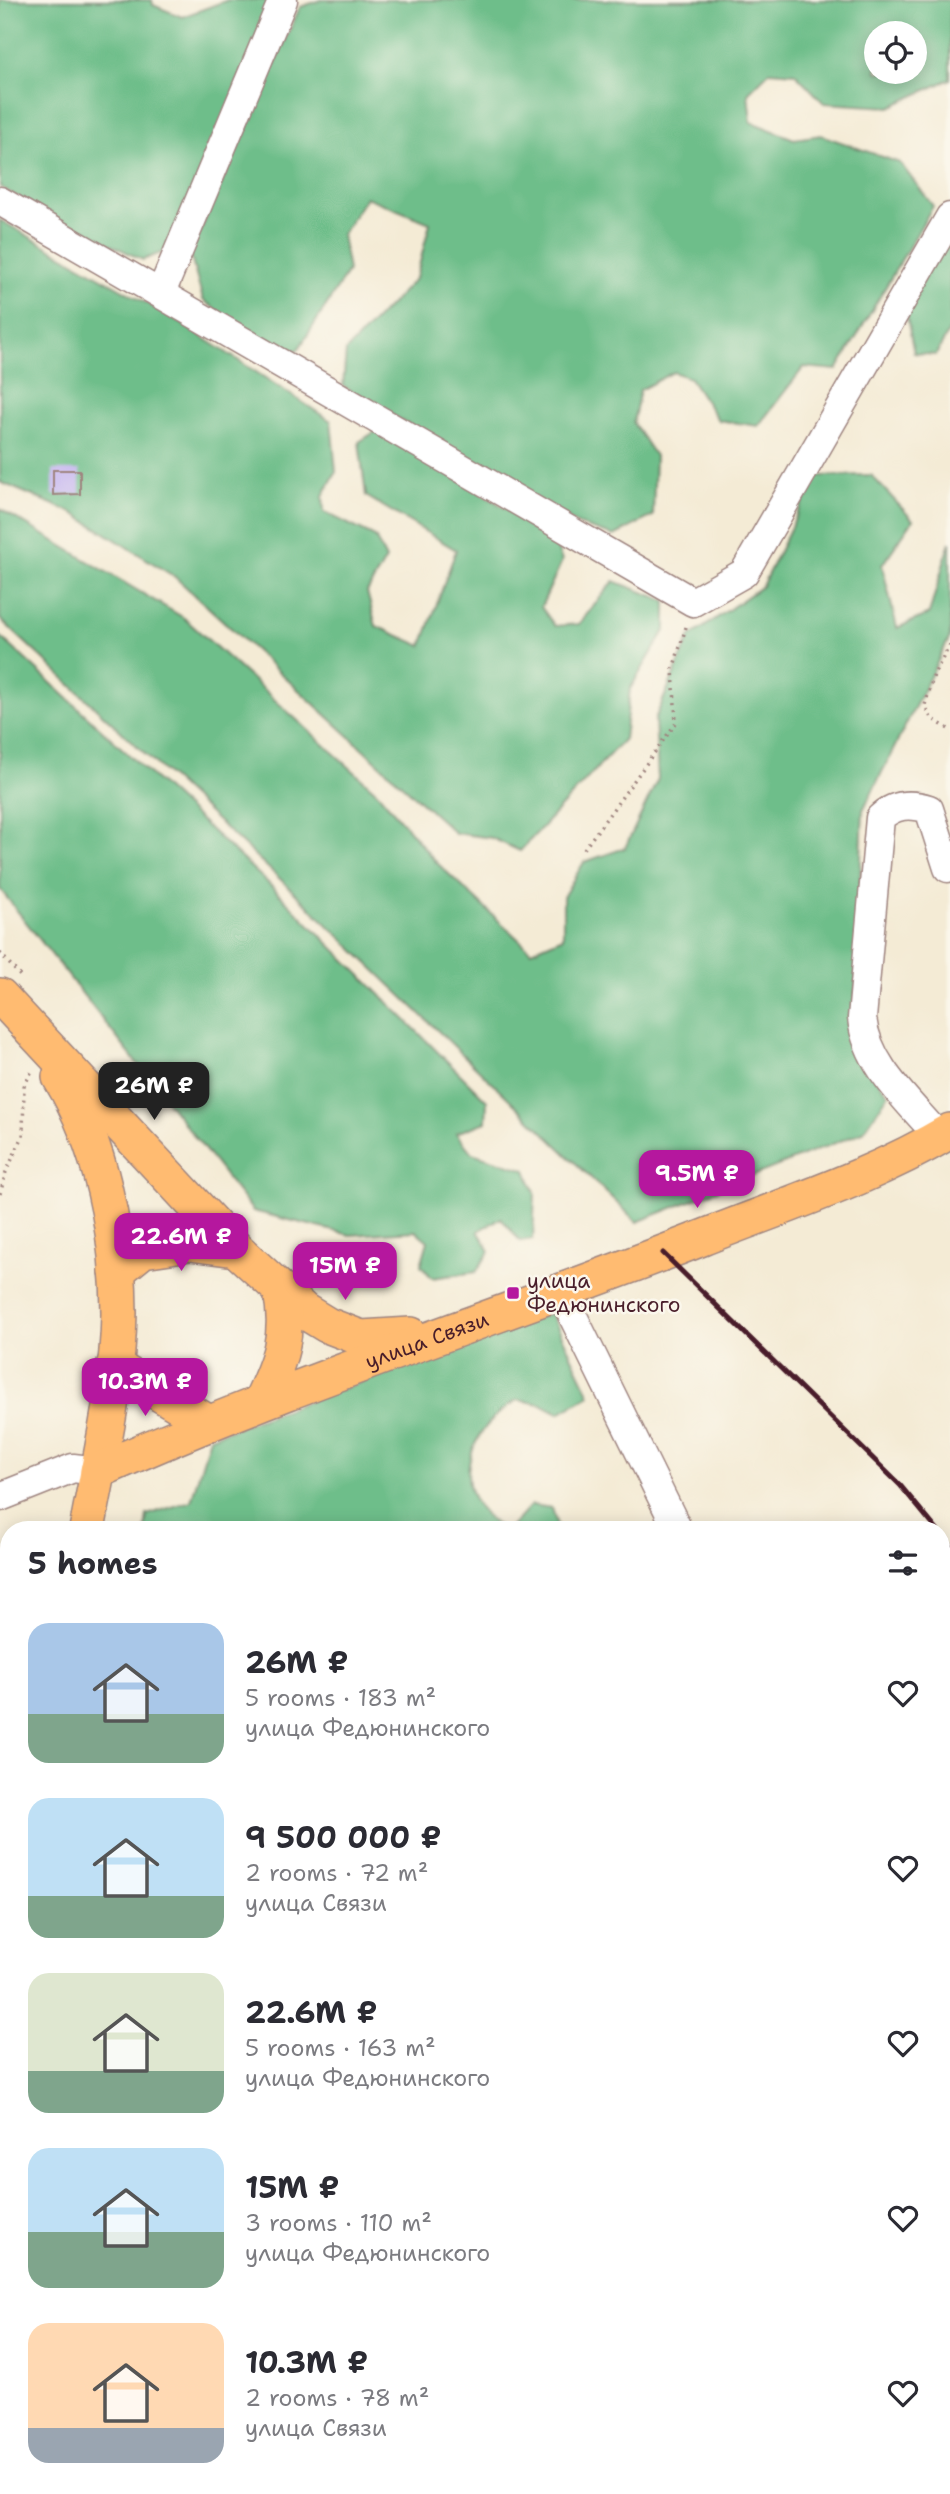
<!DOCTYPE html>
<meta charset="utf-8">
<style>
body{margin:0;font-family:"Shantell Sans",sans-serif;background:#f2f2f3;color:#2b2b33;height:100vh;display:flex;flex-direction:column;font-size:26px;white-space:nowrap}
*{box-sizing:border-box;margin:0}
p{font-size:23px;color:#7c7c81}
.icon{flex:none;width:38px;height:38px;fill:none;stroke:currentColor;stroke-width:2;stroke-linecap:round;stroke-linejoin:round}
.map{position:relative;flex:1;overflow:hidden}
.drawer{position:absolute;left:0px;top:1521px;width:950px;height:975px;display:flex;flex-direction:column;background:#fff;border-radius:28px 28px 0 0;box-shadow:0 4px 18px #0003}
.drawer>*{flex:none}
.buttons{position:absolute;left:864px;top:21px;display:grid;gap:14px}
.buttons a{display:grid;place-items:center;width:63px;height:63px;border-radius:50%;background:#fff;box-shadow:0 4px 18px #0003;font-size:35px}
.price{position:absolute;translate:-50% -60px;padding:0 16px;border-radius:14px;background:#b5179e;color:#fff;font-size:23px;line-height:46px;filter:drop-shadow(0 2px 4px #0008)}
.price::after{content:'';position:absolute;left:50%;top:42px;width:21px;height:16px;margin-left:-10px;background:inherit;clip-path:polygon(0 0,100% 0,50% 100%)}
.price.selected{background:#222;color:#fff}
ul{padding:0;list-style:none}
li{display:flex;align-items:center;gap:21px;height:175px;padding:0 28px}
li span{display:grid;place-items:center;flex:none;width:196px;height:140px;border-radius:21px;color:#555}
li>.icon{margin-inline-start:auto}
span .icon{width:84px;height:84px;fill:#fffc;stroke-width:1}
li b{font-size:30px}
h2{display:flex;justify-content:space-between;align-items:center;height:84px;padding:0 28px;font-size:30px}
.map>svg:first-child{display:block}
.forest{fill:#6ebe8a;stroke:#5c6e5a;stroke-width:2;fill-rule:evenodd}
.building{fill:#c1b1f0}
.lines{fill:none;stroke-linecap:round;stroke-linejoin:round}
.minor-casing{stroke:#9f8580;stroke-width:31}
.major-casing{stroke:#9f8580;stroke-width:38}
.path{stroke:#9f8580;stroke-width:3.5;stroke-dasharray:2 5;stroke-linecap:butt}
.minor{stroke:#fff;stroke-width:28}
.major{stroke:#ffbb71;stroke-width:35}
.rail{stroke:#4a1f2b;stroke-width:5}
.poi-dot{fill:#b5179e;stroke:#fbf7ec;stroke-width:2.5}
.labels{text-anchor:middle;stroke-width:5;stroke-linejoin:round;paint-order:stroke}
.poi-label{font-size:21px;fill:#4a1f2b;stroke:#fbf7ec;text-anchor:start}
.street-label{font-size:21px;fill:#4a1f2b;stroke:#fbf7ec}
</style>
<div class="map">
<svg width="950" height="2494" viewBox="0 0 950 2494">
<rect width="100%" height="100%" fill="#fbf7ec"/>
<filter id="ink" filterUnits="userSpaceOnUse"><feTurbulence type="fractalNoise" baseFrequency=".0143" numOctaves="2"/><feDisplacementMap in="SourceGraphic" scale="14" xChannelSelector="R" yChannelSelector="G"/><feConvolveMatrix kernelMatrix="1 2 1 2 8 2 1 2 1" color-interpolation-filters="sRGB"/></filter>
<filter id="wash" filterUnits="userSpaceOnUse"><feTurbulence type="fractalNoise" baseFrequency=".00686" numOctaves="4" result="noise"/><feDisplacementMap in="SourceGraphic" scale="28" xChannelSelector="R" yChannelSelector="G"/><feGaussianBlur stdDeviation="1.57" result="paint"/><feColorMatrix in="noise" values="0 0 0 0 0 0 0 0 0 0 0 0 0 0 0 0 0 1.4 0 .05"/><feComposite in="paint" operator="in"/></filter>
<g filter="url(#wash)">
<rect width="100%" height="100%" fill="#f4ebd5"/>
<!-- forest -->
<path class="forest" d="M0 0H152L153 5 182 17 228 0H274L179 246 143 260 65 223 0 187Z
M321 0H950V79L890 107 824 103 795 73 770 71 748 93 751 122 794 139 821 135 900 163 933 206 837 370 804 367 758 426 718 420 690 378 673 372 640 390 633 423 655 456 653 516 614 536 577 524 343 386 346 351 416 278 430 223 366 197 342 235 348 271 298 350 272 351 203 300 190 254 300 7ZM877 33H915V72H877Z
M0 220 178 321 331 421 336 472 323 496 324 512 375 537 386 559 367 592 376 626 422 646 456 550 366 496 359 442 378 430 553 537 562 561 541 607 555 626 579 624 614 581 666 601V629L630 689 624 739 520 851 492 838 455 833 175 577 73 513 0 482Z
M950 229V329L936 355 914 353 904 303Z
M871 475 913 520 882 565 897 628 929 614 950 542V637L863 810 853 1052 889 1094 863 1132 637 1222 278 877 0 619V509L184 618 378 793 436 862 531 951 563 937V897L584 862 625 848 658 779 655 719 690 637 762 586 816 476Z
M0 636 267 882 487 1101 486 1122 456 1133 472 1153 526 1170 535 1193 533 1239 520 1241 501 1218 478 1231 490 1251 476 1272 432 1278 421 1265 428 1241 416 1231 350 1235 253 1211 0 889Z
M551 1313 590 1395 559 1413 541 1404 518 1400C466 1428 445 1495 503 1529L145 1530 147 1515 191 1501 210 1437Z
M531 1505 552 1508 558 1529H509Z
M942 2212H950V2494H727L728 2487H942Z"/>
<g id="blocks">
<!-- building -->
<path class="building" d="M53 470H80V494L53 495Z"/>
</g>
</g>
<g filter="url(#ink)">
<use href="#blocks" fill-opacity="0" stroke="#9f8580" stroke-width="2"/>
<g class="lines">
<!-- minor casing -->
<g class="minor-casing">
<path id="minor" d="M0 201 693 602 744 573 950 217
M161 293 283 0
M939 1137C909 1101 867 1066 862 1018L880 818C894 804 910 803 929 809L948 868
M561 1292 678 1530
M0 1497 73 1468 98 1471
M942 1997 950 2024
M942 2079H950
M0 2178 9 2180
M0 2364 9 2365
M665 2487 693 2494
M29 2494 30 2487
M202 2494 203 2487
M477 2494 478 2487"/>
</g>
<!-- major casing -->
<g class="major-casing">
<g id="major">
<path d="M0 996 236 1249 304 1311 327 1325 361 1338 411 1335"/>
<path d="M60 1077C101 1144 119 1234 119 1313 118 1385 100 1459 87 1530"/>
<path d="M117 1271 143 1250 190 1243 236 1249"/>
<path d="M114 1366 207 1422"/>
<path d="M261 1401C280 1361 290 1335 281 1291"/>
<path id="s1" d="M98 1471C295 1382 501 1317 702 1238 785 1205 873 1177 950 1131"/>
<path d="M0 2028 9 1977"/>
</g>
</g>
<!-- path -->
<path class="path" d="M950 645 934 674 925 705 931 718 950 730
M584 849 676 723 673 669 687 624
M0 953 22 978
M0 1194 6 1172 23 1136 24 1086 33 1069"/>
<!-- minor -->
<use href="#minor" class="minor"/>
<!-- major -->
<use href="#major" class="major"/>
<!-- rail -->
<path class="rail" d="M663 1253 900 1485 937 1530
M942 1535 950 1545
M942 1798 950 1811"/>
</g>
</g>
<!-- markers -->
<rect class="poi-dot" x="506" y="1286" width="14" height="14" rx="3.5"/>
<g class="labels">
<!-- poi labels -->
<g class="poi-label">
<text x="527" y="1288">улица<tspan x="527" dy="24">Федюнинского</tspan></text>
</g>
<!-- street labels -->
<g class="street-label">
<text dy="7" stroke="none"><textPath href="#s1" startOffset="354">улица Связи</textPath></text>
</g>
</g>
</svg>
<div class="buttons">
<a><svg class="icon" aria-label="locate" viewBox="0 0 24 24"><circle cx="12" cy="12" r="6"/><path d="M12 2v4M12 18v4M2 12h4M18 12h4"/></svg></a>
</div>
<b class="price selected" style="left:154px;top:1122px">26M ₽</b>
<b class="price" style="left:697px;top:1210px">9.5M ₽</b>
<b class="price" style="left:181px;top:1273px">22.6M ₽</b>
<b class="price" style="left:345px;top:1302px">15M ₽</b>
<b class="price" style="left:145px;top:1418px">10.3M ₽</b>
<section class="drawer">
<h2>5 homes<svg class="icon" aria-label="filters" viewBox="0 0 24 24"><path d="M4 7h16M4 17h16"/><circle cx="9" cy="7" r="2"/><circle cx="15" cy="17" r="2"/></svg></h2>
<ul>
<li><span style="background:linear-gradient(#a9c7e8 65%,#7fa58c 0)"><svg class="icon" aria-label="home" viewBox="0 0 24 24"><path d="M3 11l9-7 9 7M6 9v11h12V9"/></svg></span><div><b>26M ₽</b><p>5 rooms · 183 m²</p><p>улица Федюнинского</p></div><svg class="icon" aria-label="heart" viewBox="0 0 24 24"><path d="M12 20l-8-8c-3-5 5-10 8-4 3-6 11-1 8 4z"/></svg></li>
<li><span style="background:linear-gradient(#bfe0f5 70%,#7fa58c 0)"><svg class="icon" aria-label="home" viewBox="0 0 24 24"><path d="M3 11l9-7 9 7M6 9v11h12V9"/></svg></span><div><b>9 500 000 ₽</b><p>2 rooms · 72 m²</p><p>улица Связи</p></div><svg class="icon" aria-label="heart" viewBox="0 0 24 24"><path d="M12 20l-8-8c-3-5 5-10 8-4 3-6 11-1 8 4z"/></svg></li>
<li><span style="background:linear-gradient(#dfe7d0 70%,#7fa58c 0)"><svg class="icon" aria-label="home" viewBox="0 0 24 24"><path d="M3 11l9-7 9 7M6 9v11h12V9"/></svg></span><div><b>22.6M ₽</b><p>5 rooms · 163 m²</p><p>улица Федюнинского</p></div><svg class="icon" aria-label="heart" viewBox="0 0 24 24"><path d="M12 20l-8-8c-3-5 5-10 8-4 3-6 11-1 8 4z"/></svg></li>
<li><span style="background:linear-gradient(#bfe0f5 60%,#7fa58c 0)"><svg class="icon" aria-label="home" viewBox="0 0 24 24"><path d="M3 11l9-7 9 7M6 9v11h12V9"/></svg></span><div><b>15M ₽</b><p>3 rooms · 110 m²</p><p>улица Федюнинского</p></div><svg class="icon" aria-label="heart" viewBox="0 0 24 24"><path d="M12 20l-8-8c-3-5 5-10 8-4 3-6 11-1 8 4z"/></svg></li>
<li><span style="background:linear-gradient(#ffd9b3 75%,#9aa5b1 0)"><svg class="icon" aria-label="home" viewBox="0 0 24 24"><path d="M3 11l9-7 9 7M6 9v11h12V9"/></svg></span><div><b>10.3M ₽</b><p>2 rooms · 78 m²</p><p>улица Связи</p></div><svg class="icon" aria-label="heart" viewBox="0 0 24 24"><path d="M12 20l-8-8c-3-5 5-10 8-4 3-6 11-1 8 4z"/></svg></li>
</ul>
</section>
</div>
